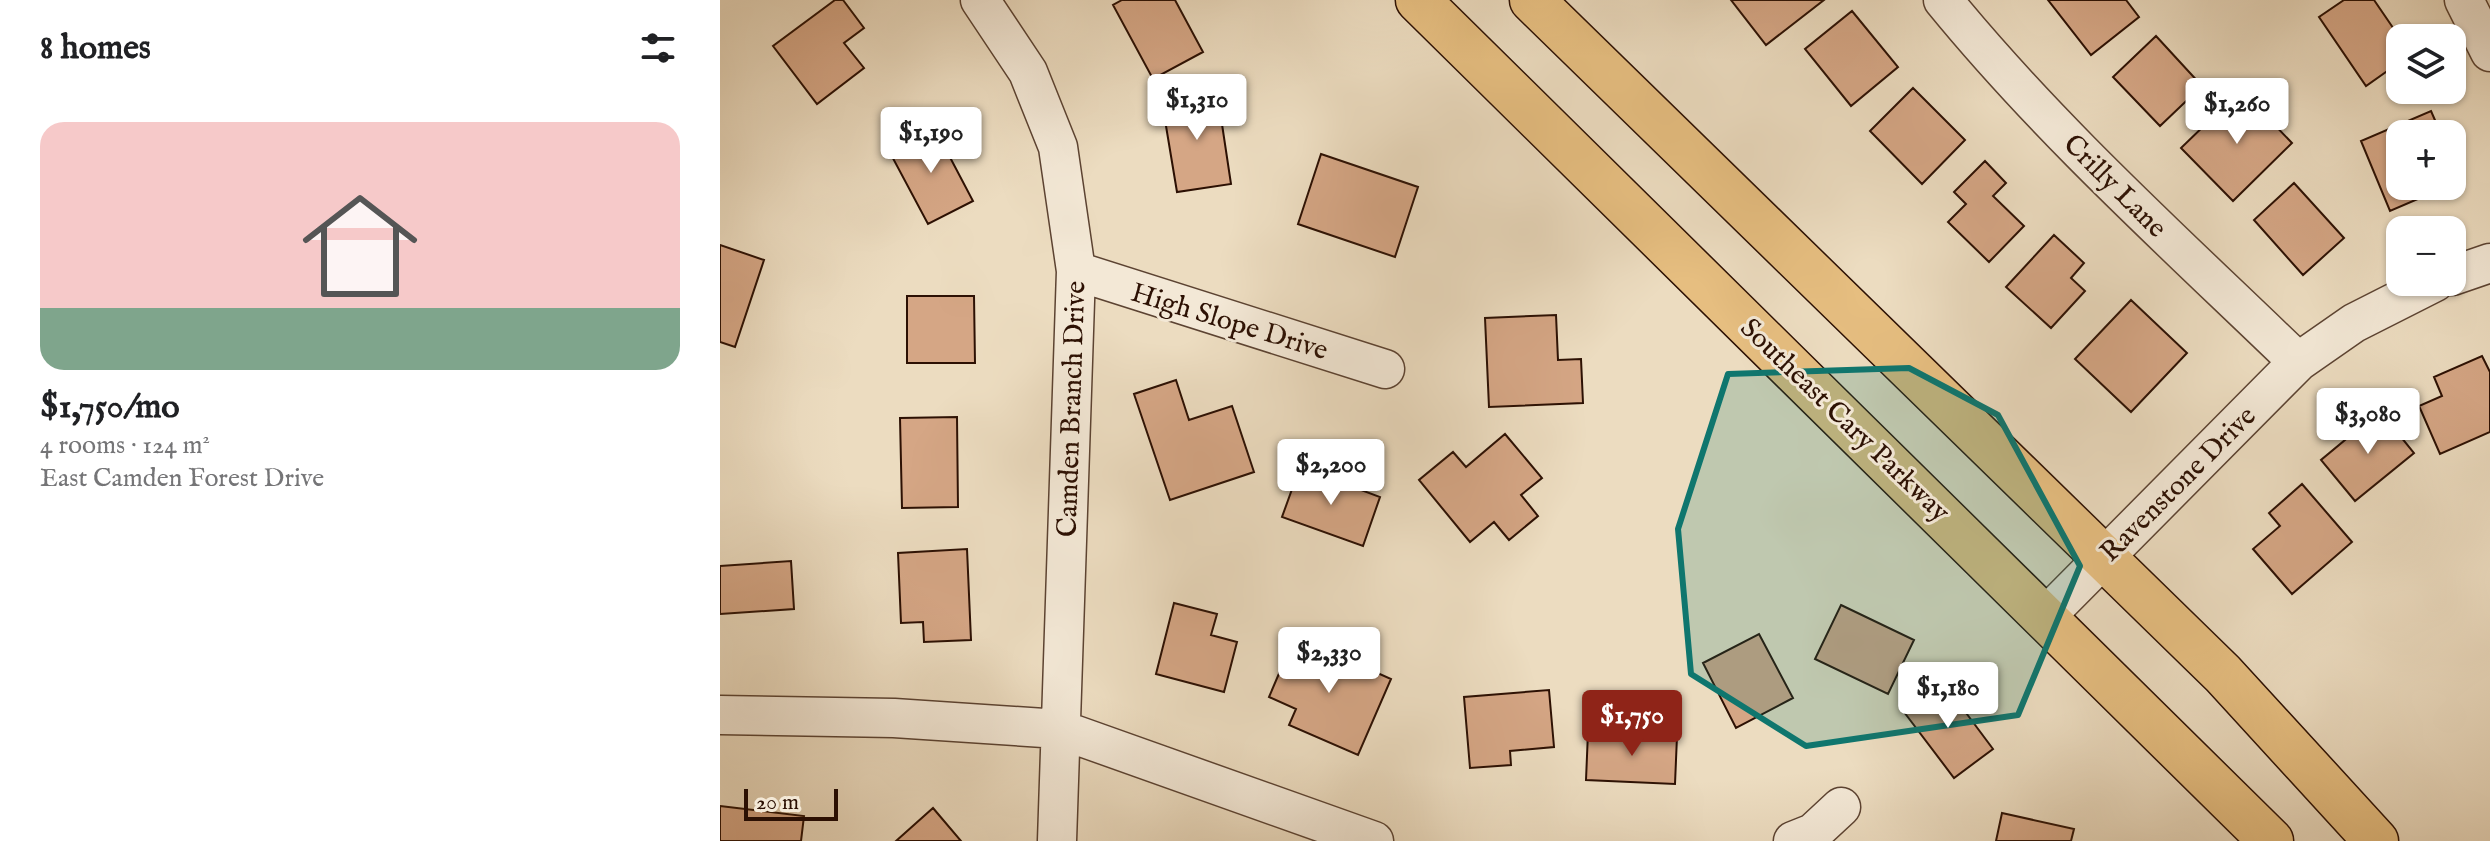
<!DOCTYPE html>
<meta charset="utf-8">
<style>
body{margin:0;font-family:"IM FELL English",serif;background:#f6f6f6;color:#202124;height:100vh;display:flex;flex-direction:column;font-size:30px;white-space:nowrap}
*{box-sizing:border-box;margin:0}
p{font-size:26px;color:#757577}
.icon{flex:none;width:44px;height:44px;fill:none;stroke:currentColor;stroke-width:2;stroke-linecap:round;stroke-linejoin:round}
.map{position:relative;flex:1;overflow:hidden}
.details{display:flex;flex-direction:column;background:#fff;width:720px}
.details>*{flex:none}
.tools{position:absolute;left:1666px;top:24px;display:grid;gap:16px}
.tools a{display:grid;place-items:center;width:80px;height:80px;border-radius:16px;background:#fff;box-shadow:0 2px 6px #0004;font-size:40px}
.scale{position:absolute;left:24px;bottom:20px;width:94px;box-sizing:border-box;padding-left:8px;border:4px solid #2c1003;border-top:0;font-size:22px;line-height:28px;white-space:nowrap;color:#2c1003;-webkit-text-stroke:6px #f3e8d6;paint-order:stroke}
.price{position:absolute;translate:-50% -68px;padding:0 18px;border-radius:8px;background:#fff;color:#222;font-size:26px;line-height:52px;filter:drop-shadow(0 2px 4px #0008)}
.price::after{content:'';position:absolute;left:50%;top:48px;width:24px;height:18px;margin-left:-12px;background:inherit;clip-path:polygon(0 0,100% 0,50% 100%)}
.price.active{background:#8f2418;color:#fff}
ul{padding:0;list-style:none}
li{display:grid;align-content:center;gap:16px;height:424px;padding:0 40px}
li span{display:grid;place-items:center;height:248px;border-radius:24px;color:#555}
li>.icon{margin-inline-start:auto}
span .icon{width:144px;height:144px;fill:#fffc;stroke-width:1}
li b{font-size:34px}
h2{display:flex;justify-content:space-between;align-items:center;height:96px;padding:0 40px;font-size:34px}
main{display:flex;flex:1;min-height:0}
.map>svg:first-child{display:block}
.building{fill:#d5a685;stroke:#2c1003;stroke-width:2}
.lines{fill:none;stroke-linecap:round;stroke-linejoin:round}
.minor-casing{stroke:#5c4332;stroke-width:41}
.primary-casing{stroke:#2c1003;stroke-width:47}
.minor{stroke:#f3e8d6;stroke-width:38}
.primary{stroke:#e6be80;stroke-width:44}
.marked{fill:#0f766e;fill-opacity:0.2;stroke:#0f766e;stroke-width:6;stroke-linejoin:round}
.labels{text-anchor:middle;stroke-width:6;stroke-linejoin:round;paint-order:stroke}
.street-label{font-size:28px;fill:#2c1003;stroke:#f3e8d6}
</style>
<main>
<section class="details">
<h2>8 homes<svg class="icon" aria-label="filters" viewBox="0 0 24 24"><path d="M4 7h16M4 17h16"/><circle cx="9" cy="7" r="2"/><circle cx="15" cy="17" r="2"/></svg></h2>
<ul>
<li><span style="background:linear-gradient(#f6c9c9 75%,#7fa58c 0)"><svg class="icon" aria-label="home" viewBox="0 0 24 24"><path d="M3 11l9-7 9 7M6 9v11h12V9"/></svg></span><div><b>$1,750/mo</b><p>4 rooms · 124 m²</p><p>East Camden Forest Drive</p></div></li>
</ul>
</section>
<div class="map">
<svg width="1770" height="841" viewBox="0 0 1770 841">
<rect width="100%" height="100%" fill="#ecdcc0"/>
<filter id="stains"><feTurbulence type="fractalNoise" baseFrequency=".0025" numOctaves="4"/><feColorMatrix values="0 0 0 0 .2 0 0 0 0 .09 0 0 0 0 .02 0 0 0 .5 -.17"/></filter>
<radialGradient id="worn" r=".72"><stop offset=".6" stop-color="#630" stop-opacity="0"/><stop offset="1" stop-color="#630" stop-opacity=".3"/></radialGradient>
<!-- building -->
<path class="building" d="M115 0H123L144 28 124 43 144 68 97 104 53 46Z
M402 0H455L483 52 433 79 393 5Z
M1011 0H1104L1046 45Z
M1328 0H1406L1419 17 1371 55Z
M1624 0H1654L1680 38V62L1646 86 1599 17Z
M1132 11 1178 67 1131 106 1085 49Z
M1436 36 1482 86 1440 126 1393 77Z
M1193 88 1245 140 1202 184 1150 131Z
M1521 90 1572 143 1513 201 1461 148Z
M497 91 511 184 457 192 442 102Z
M1711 111 1721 134H1680V186H1728L1670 211 1641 141Z
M213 125 253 201 208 224 168 149Z
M601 154 698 187 675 257 578 224Z
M1265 161 1286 183 1273 196 1304 226 1269 262 1228 222 1246 204 1234 192Z
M1574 183 1624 238 1583 275 1534 220Z
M1334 235 1364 263 1351 278 1365 291 1331 328 1286 287Z
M0 245 44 260 15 347 0 342Z
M187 296H254L255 363H187Z
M1411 300 1467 353 1411 412 1355 359Z
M836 315 838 360 861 359 863 403 769 407 765 318Z
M1762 356 1770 372V432L1720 454 1699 406 1722 396 1714 377Z
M456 380 469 420 512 406 534 472 450 500 414 394Z
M1660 411 1694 453 1635 501 1601 460Z
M237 417 238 507 182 508 180 418Z
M785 434 822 478 801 495 818 516 789 540 774 522 750 542 699 480 733 452 746 467Z
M580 467 660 497 643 546 562 517Z
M1582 484 1632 542 1572 594 1533 549 1560 526 1549 513Z
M247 549 251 640 204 642 203 622 181 623 178 553Z
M71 561 74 609 0 614V566Z
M454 603 497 614 491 635 517 642 504 692 436 674Z
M1121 605 1194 640 1168 694 1095 659Z
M1039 634 1073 698 1016 728 983 663Z
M575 636 671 679 638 755 569 725 576 709 549 697Z
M1223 682 1273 749 1234 778 1184 712Z
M829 690 834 747 790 751 791 765 750 768 744 697Z
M868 732 957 736 955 784 866 780Z
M0 806 84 816 81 841H0Z
M213 808 241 841H176Z
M1282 813 1354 829 1351 841H1276Z"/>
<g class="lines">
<!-- minor casing -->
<g class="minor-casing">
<path id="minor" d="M260 0 308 72 338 147 356 271 337 841
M1223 0C1330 131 1457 245 1578 362
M1744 0 1770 52
M356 271 665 369
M1732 276 1770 263
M1326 616 1578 362 1634 323 1715 282
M0 715 174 718 339 729 654 841
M1073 841 1093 833 1121 807"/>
</g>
<!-- primary casing -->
<g class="primary-casing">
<path id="primary" d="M698 0 1551 841
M812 0 1503 674 1656 841"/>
</g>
<!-- minor -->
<use href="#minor" class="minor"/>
<!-- primary -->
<use href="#primary" class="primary"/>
</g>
<!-- marked area -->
<path class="marked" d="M1189 368 1278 415 1360 566 1298 715 1086 746 971 674 958 529 1008 374Z"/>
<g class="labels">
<!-- street labels -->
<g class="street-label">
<text transform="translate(1396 185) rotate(45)" y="10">Crilly Lane</text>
<text transform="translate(510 320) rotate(17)" y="10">High Slope Drive</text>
<text transform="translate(350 409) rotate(-88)" y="10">Camden Branch Drive</text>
<text transform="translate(1126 419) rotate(44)" y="10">Southeast Cary Parkway</text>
<text transform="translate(1457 483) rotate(-45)" y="10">Ravenstone Drive</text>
</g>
</g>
<rect width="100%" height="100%" filter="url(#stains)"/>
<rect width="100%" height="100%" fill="url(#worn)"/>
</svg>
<div class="tools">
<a><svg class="icon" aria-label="layers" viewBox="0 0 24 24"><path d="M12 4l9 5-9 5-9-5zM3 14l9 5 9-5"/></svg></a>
<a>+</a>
<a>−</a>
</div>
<div class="scale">20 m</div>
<b class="price" style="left:477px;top:142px">$1,310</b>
<b class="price" style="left:1517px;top:146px">$1,260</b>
<b class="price" style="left:211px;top:175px">$1,190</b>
<b class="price" style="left:1648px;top:456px">$3,080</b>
<b class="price" style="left:611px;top:507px">$2,200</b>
<b class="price" style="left:609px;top:695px">$2,330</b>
<b class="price" style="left:1228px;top:730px">$1,180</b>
<b class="price active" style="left:912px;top:758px">$1,750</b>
</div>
</main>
